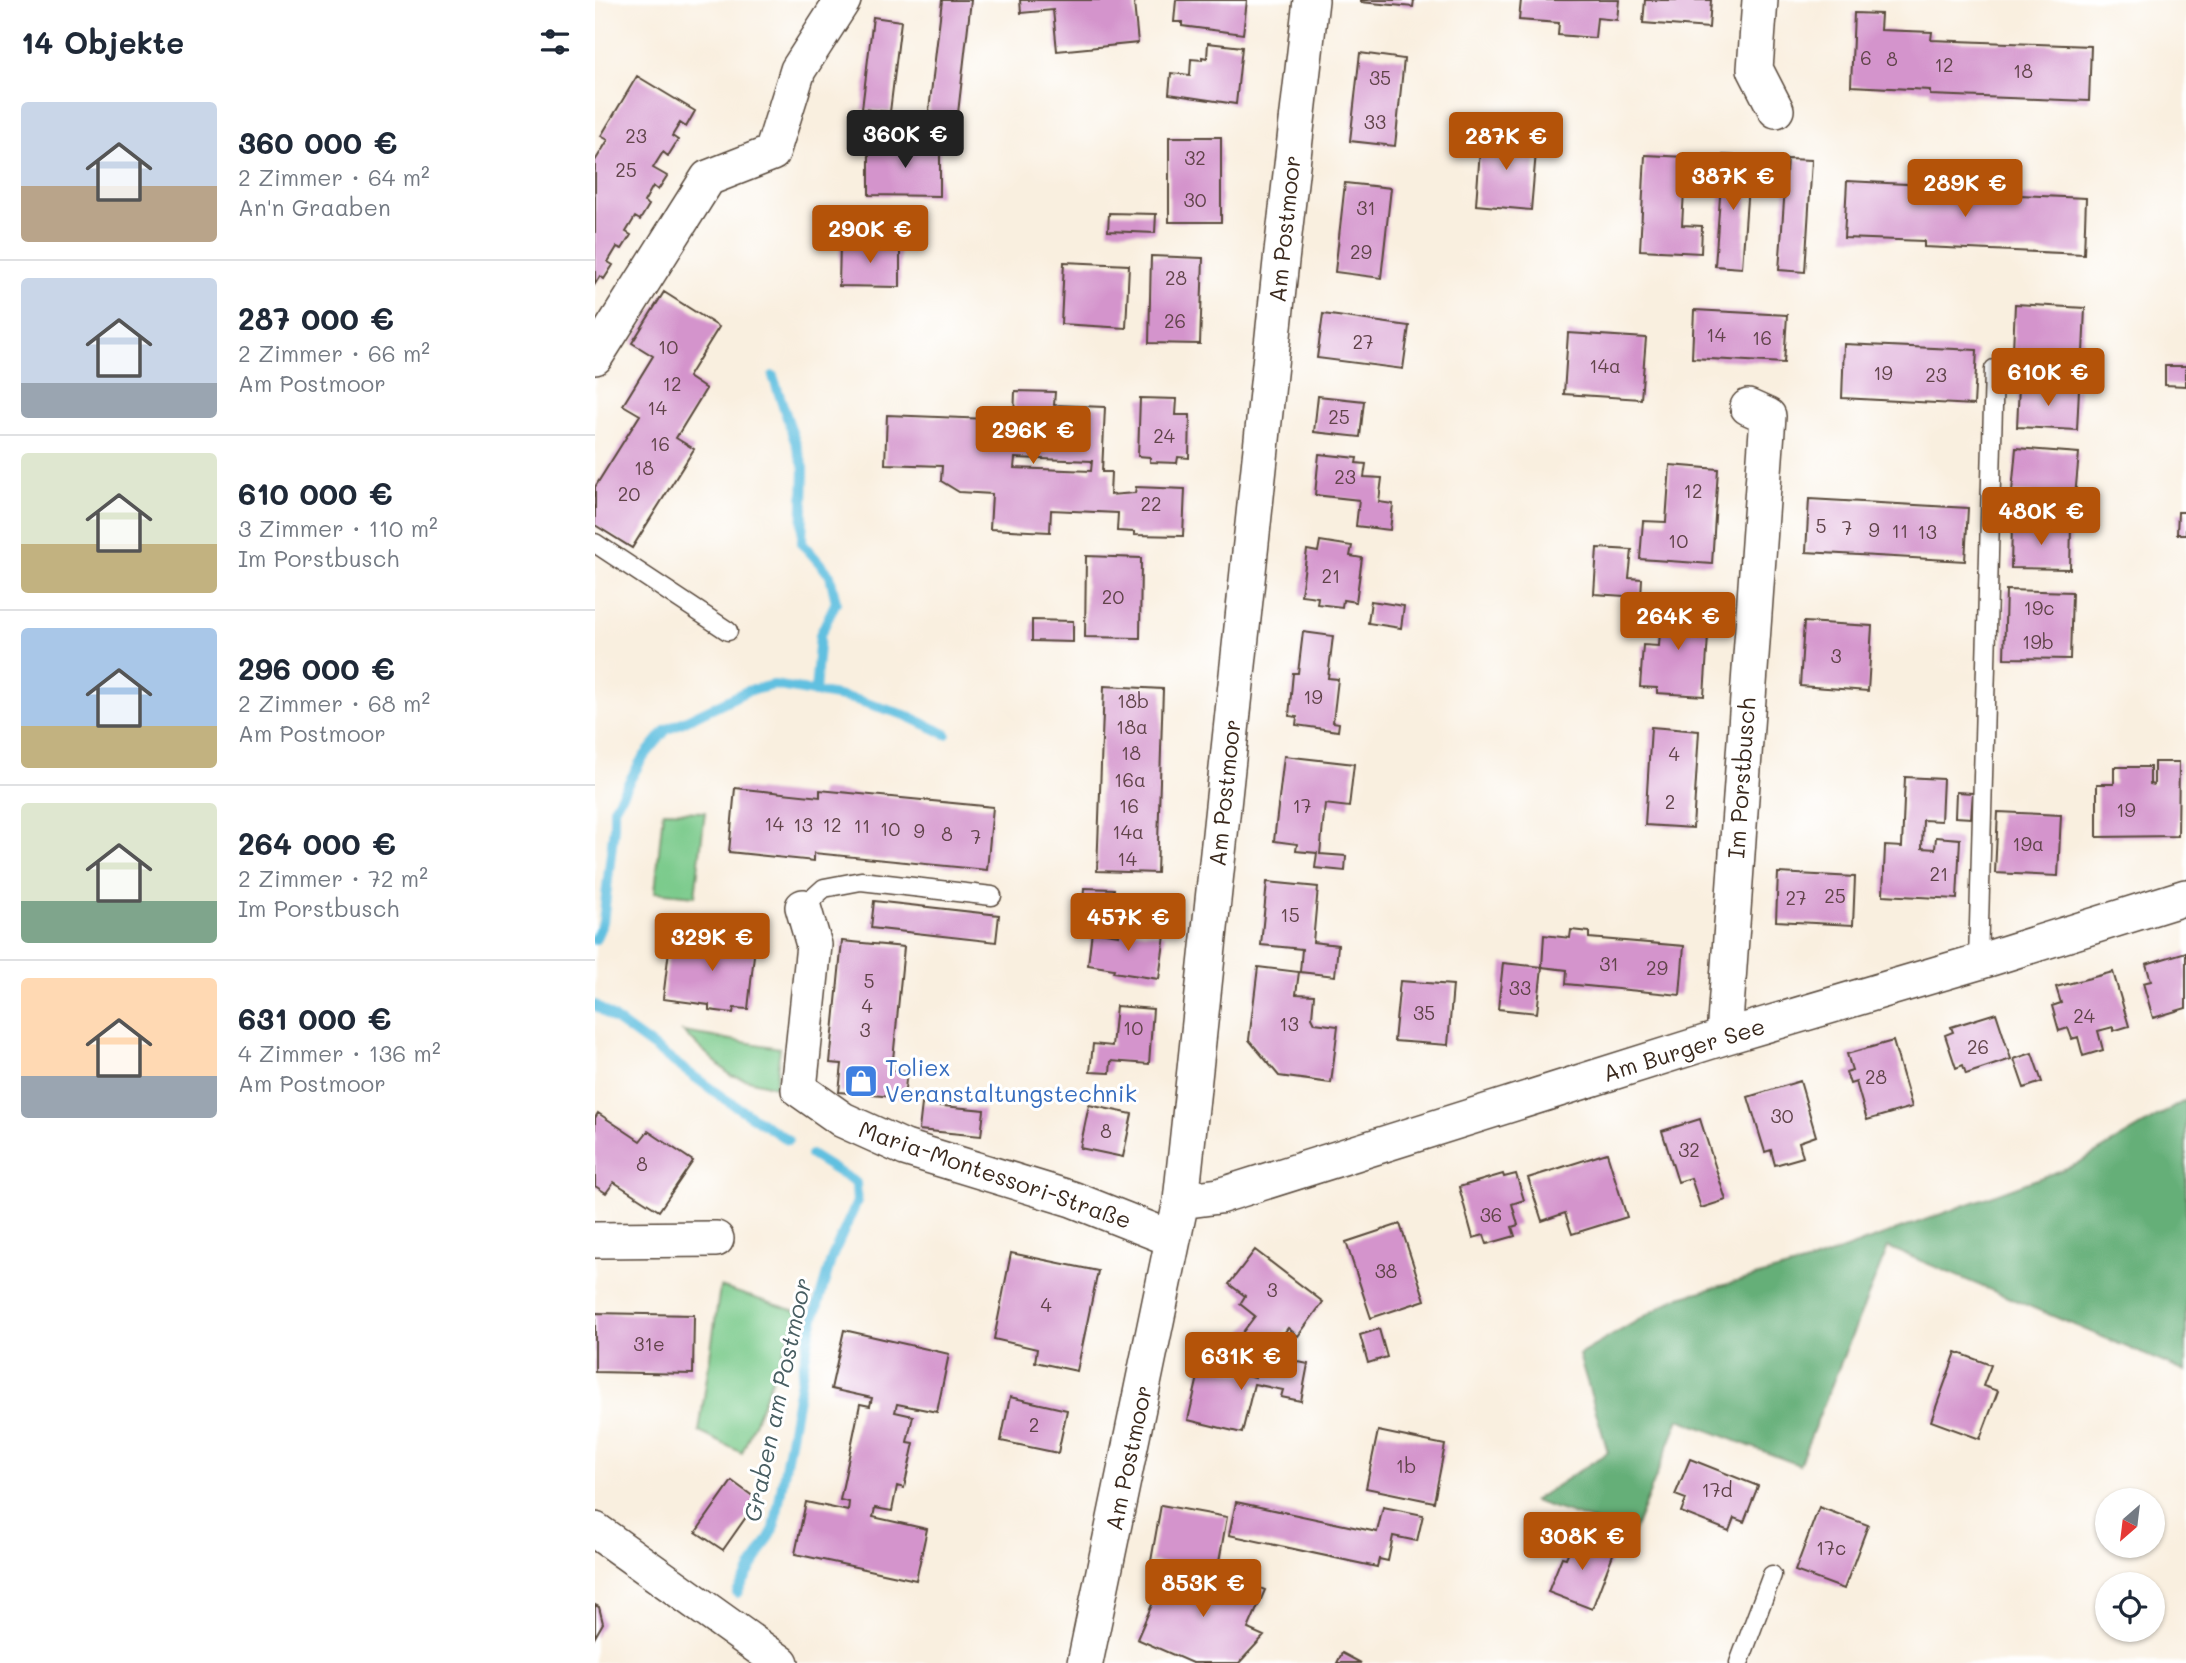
<!DOCTYPE html>
<html lang="de">
<meta charset="utf-8">
<style>
body{margin:0;font-family:Mali,sans-serif;background:#f6f6f7;color:#1f2937;height:100vh;display:flex;flex-direction:column;font-size:26px;white-space:nowrap}
*{box-sizing:border-box;margin:0}
p{font-size:23px;color:#747a83}
.icon{flex:none;width:38px;height:38px;fill:none;stroke:currentColor;stroke-width:2;stroke-linecap:round;stroke-linejoin:round}
.map{position:relative;flex:1;overflow:hidden}
.drawer{display:flex;flex-direction:column;background:#fff;width:595px}
.drawer>*{flex:none}
.needle{width:46px;rotate:208deg}
.controls{position:absolute;left:1500px;top:1488px;display:grid;gap:14px}
.controls a{display:grid;place-items:center;width:70px;height:70px;border-radius:50%;background:#fff;box-shadow:0 2px 5px #0004;font-size:35px}
.price{position:absolute;translate:-50% -60px;padding:0 16px;border-radius:7px;background:#b45309;color:#fff;font-size:23px;line-height:46px;filter:drop-shadow(0 2px 4px #0008)}
.price::after{content:'';position:absolute;left:50%;top:42px;width:21px;height:16px;margin-left:-10px;background:inherit;clip-path:polygon(0 0,100% 0,50% 100%)}
.price.on{background:#222;color:#fff}
ul{padding:0;list-style:none}
li{display:flex;align-items:center;gap:21px;height:175px;padding:0 21px}
li+li{border-top:2px solid #e0e1e3}
li span{display:grid;place-items:center;flex:none;width:196px;height:140px;border-radius:7px;color:#555}
li>.icon{margin-inline-start:auto}
span .icon{width:84px;height:84px;fill:#fffc;stroke-width:1}
li b{font-size:30px}
h2{display:flex;justify-content:space-between;align-items:center;height:84px;padding:0 21px;font-size:30px}
main{display:flex;flex:1;min-height:0}
.map>svg:first-child{display:block}
.green{fill:#7ccb8c;stroke:#5c7a55;stroke-width:2}
.forest{fill:#65af78;stroke:#506c4b;stroke-width:2}
.lines{fill:none;stroke-linecap:round;stroke-linejoin:round}
.stream{stroke:#61c0e0;stroke-width:10}
.building{fill:#d494cc;fill-rule:evenodd}
.service-casing{stroke:#58483b;stroke-width:21}
.minor-casing{stroke:#58483b;stroke-width:38}
.service{stroke:#fff;stroke-width:18}
.minor{stroke:#fff;stroke-width:35}
.labels{text-anchor:middle;stroke-width:6;stroke-linejoin:round;paint-order:stroke}
.number-label{font-size:19px;fill:#61444a}
.street-label{font-size:23px;fill:#3b2a1e;stroke:#fff}
.shop-label{font-size:23px;fill:#366cbe;stroke:#fff;text-anchor:start}
.water-label{font-size:24px;font-style:italic;fill:#485e62;stroke:#fff}
</style>
<main>
<section class="drawer">
<h2>14 Objekte<svg class="icon" aria-label="filters" viewBox="0 0 24 24"><path d="M4 7h16M4 17h16"/><circle cx="9" cy="7" r="2"/><circle cx="15" cy="17" r="2"/></svg></h2>
<ul>
<li><span style="background:linear-gradient(#c9d6e8 60%,#b9a48a 0)"><svg class="icon" aria-label="home" viewBox="0 0 24 24"><path d="M3 11l9-7 9 7M6 9v11h12V9"/></svg></span><div><b>360 000 €</b><p>2 Zimmer · 64 m²</p><p>An'n Graaben</p></div></li>
<li><span style="background:linear-gradient(#c9d6e8 75%,#9aa5b1 0)"><svg class="icon" aria-label="home" viewBox="0 0 24 24"><path d="M3 11l9-7 9 7M6 9v11h12V9"/></svg></span><div><b>287 000 €</b><p>2 Zimmer · 66 m²</p><p>Am Postmoor</p></div></li>
<li><span style="background:linear-gradient(#dfe7d0 65%,#c2b280 0)"><svg class="icon" aria-label="home" viewBox="0 0 24 24"><path d="M3 11l9-7 9 7M6 9v11h12V9"/></svg></span><div><b>610 000 €</b><p>3 Zimmer · 110 m²</p><p>Im Porstbusch</p></div></li>
<li><span style="background:linear-gradient(#a9c7e8 70%,#c2b280 0)"><svg class="icon" aria-label="home" viewBox="0 0 24 24"><path d="M3 11l9-7 9 7M6 9v11h12V9"/></svg></span><div><b>296 000 €</b><p>2 Zimmer · 68 m²</p><p>Am Postmoor</p></div></li>
<li><span style="background:linear-gradient(#dfe7d0 70%,#7fa58c 0)"><svg class="icon" aria-label="home" viewBox="0 0 24 24"><path d="M3 11l9-7 9 7M6 9v11h12V9"/></svg></span><div><b>264 000 €</b><p>2 Zimmer · 72 m²</p><p>Im Porstbusch</p></div></li>
<li><span style="background:linear-gradient(#ffd9b3 70%,#9aa5b1 0)"><svg class="icon" aria-label="home" viewBox="0 0 24 24"><path d="M3 11l9-7 9 7M6 9v11h12V9"/></svg></span><div><b>631 000 €</b><p>4 Zimmer · 136 m²</p><p>Am Postmoor</p></div></li>
</ul>
</section>
<div class="map">
<svg width="1591" height="1663" viewBox="0 0 1591 1663">
<rect width="100%" height="100%" fill="#fff"/>
<filter id="ink" filterUnits="userSpaceOnUse"><feTurbulence type="fractalNoise" baseFrequency=".0143" numOctaves="2"/><feDisplacementMap in="SourceGraphic" scale="14" xChannelSelector="R" yChannelSelector="G"/><feConvolveMatrix kernelMatrix="1 2 1 2 8 2 1 2 1" color-interpolation-filters="sRGB"/></filter>
<filter id="wash" filterUnits="userSpaceOnUse"><feTurbulence type="fractalNoise" baseFrequency=".00686" numOctaves="4" result="noise"/><feDisplacementMap in="SourceGraphic" scale="28" xChannelSelector="R" yChannelSelector="G"/><feGaussianBlur stdDeviation="1.57" result="paint"/><feColorMatrix in="noise" values="0 0 0 0 0 0 0 0 0 0 0 0 0 0 0 0 0 1.4 0 .05"/><feComposite in="paint" operator="in"/></filter>
<g filter="url(#wash)">
<rect width="100%" height="100%" fill="#f9efdf"/>
<!-- green -->
<path class="green" d="M68 811 110 812 100 896 60 892Z
M88 1032 185 1048 180 1087 135 1075Z
M125 1287 204 1312 147 1453 104 1432Z"/>
<!-- forest -->
<path class="forest" d="M1591 1100V1372L1293 1247 1204 1465 1084 1419 1038 1534 938 1501 1013 1452 984 1355 1081 1298 1215 1262 1480 1165Z"/>
<g class="lines">
<!-- stream -->
<path class="stream" d="M178 376 209 468 207 543 235 575 241 602 225 635 220 691
M0 940 8 922 19 827V808L47 759 71 730 152 691 179 685 258 699 310 715 351 734
M0 1005 130 1099 193 1140
M142 1593 179 1529 215 1331 237 1257 262 1202 261 1183 216 1155"/>
</g>
<g id="blocks">
<!-- building -->
<path class="building" d="M347 0H376L362 122 333 119Z
M425 0H543L539 3 543 43 462 51 458 10 426 13Z
M581 0H652L648 34 587 26V22H579Z
M766 0H819L818 7 766 2Z
M926 0H1024L1022 20 1002 18 1000 38 963 35 964 23 924 20Z
M1050 0H1116L1114 28 1048 23Z
M1259 13 1286 14 1285 30 1337 32 1336 40 1496 46 1494 101 1335 95V90L1256 86Z
M278 17 306 21 295 112 267 109Z
M613 43 647 47 641 104 574 94 576 73 595 75 596 59 607 60V57L612 58Z
M765 53 809 59 800 146 755 141Z
M42 76 100 111 91 127 85 123 77 136 83 140 73 156 68 152 58 168 72 176 63 190 58 186 49 202 54 205 45 220 40 217 31 232 36 235 27 249 22 247 13 262 18 265 9 279 5 276 0 284V161L13 140 6 136Z
M886 135 942 140 936 210 881 205Z
M574 137H626V222H574Z
M274 145 345 146V196L274 195Z
M1050 155 1091 157 1087 225 1107 226 1106 253 1045 250Z
M1128 155 1155 157 1147 268 1120 266Z
M1192 159 1217 160 1210 272 1184 270Z
M1252 181 1331 185V191L1491 198 1489 254 1329 247V241L1249 238Z
M750 183 796 188 786 278 740 272Z
M514 213 561 214 560 233 513 231Z
M245 243 305 244V287L244 286Z
M556 256 608 258 605 344 554 343Z
M469 262 534 265 531 328 466 324Z
M69 292 124 327 93 377 111 389 81 438 99 449 37 548 0 525V487L45 415 28 405 58 356 37 343Z
M1420 304 1490 308 1488 353 1418 350Z
M1099 310 1192 315 1189 363 1097 358Z
M728 314 814 326 808 369 722 358Z
M973 333 1051 338 1046 399 969 394Z
M1249 344 1382 350 1379 405 1247 398Z
M1570 366H1591V386L1570 385Z
M1424 386 1484 389 1482 430 1422 427Z
M420 391 460 392 459 405 510 407 507 472H516L515 495 540 493 541 487 590 489 588 536 539 535V532L522 531 523 513 456 510 455 532 395 529 397 494 364 492 346 481 347 466 290 464 292 415 419 420ZM420 458 497 461 496 471 419 468Z
M723 396 769 401 765 437 719 432Z
M545 398 582 399 581 415H595L594 458 583 457 582 463 555 462V457L543 456Z
M1421 448 1484 453 1480 497 1417 492Z
M724 454 762 458 761 463 771 464 769 477 787 478 784 502 798 504 795 530 761 526 764 500 720 495Z
M1075 465 1123 469 1117 564 1045 559 1048 521 1071 522Z
M1214 499 1373 508 1370 561 1211 552Z
M1583 512H1591V534H1582Z
M1417 524 1476 525 1475 569 1416 568Z
M725 541 757 546 755 556 767 558 761 602 748 600 747 607 722 604 723 597 706 595 712 550 723 552Z
M1002 548 1037 550 1034 578 1047 579 1046 597 999 594Z
M491 556 546 558 545 638 490 637Z
M1411 590 1477 592 1475 659 1409 658Z
M776 601 809 606 806 628 773 623Z
M1067 602 1115 606 1109 696 1062 693V688L1045 687 1048 645 1064 646Z
M437 620 478 621V642L437 641Z
M1209 622 1277 626 1273 691 1205 686Z
M708 632 738 636 733 678 743 679 738 722 744 723 743 731 701 725 702 717 694 716 698 673H703Z
M509 686 568 689 562 873 502 871Z
M1056 727 1104 731 1098 828 1050 825Z
M689 756 759 764 754 807 730 804 725 854 751 856 750 871 720 868 722 853 701 851 702 844 679 841Z
M1559 762H1584L1583 836 1502 837V784H1519V767H1555V784L1559 785Z
M1310 777 1348 779 1346 821 1328 820 1327 848 1340 849 1341 837 1365 839 1362 899 1288 895 1290 846 1307 847Z
M140 788 225 797V790L398 807 392 870 219 853V861L134 852Z
M1361 792 1378 793 1376 818 1360 817Z
M1403 812 1466 815 1463 876 1400 873Z
M1183 873 1260 877 1258 925 1181 921Z
M672 882 723 887 718 942 743 945 740 976 705 972 707 949 666 945Z
M489 888 519 889 518 908 488 906Z
M279 901 404 915 401 942 276 928Z
M525 929 570 935 564 979 518 972 519 969 493 965 497 931 524 935Z
M976 930 994 932V938L1089 946 1085 995 971 984 972 970 947 967 949 935 975 938Z
M118 932 161 937 153 1009 139 1008 138 1013 114 1010V1005L68 999 75 942 116 947Z
M247 941 309 947 297 1070 312 1071 309 1098 244 1092 247 1064 235 1063Z
M1591 952V1008L1558 1018 1548 983 1556 981 1551 964Z
M908 963 947 967 942 1013 903 1009Z
M663 967 704 972 701 994 719 995 717 1017 720 1023 743 1026 736 1083 684 1076 654 1040Z
M1518 972 1534 1026 1518 1031V1027L1503 1031 1508 1050 1488 1056 1483 1037 1477 1039 1473 1028 1464 1031 1457 1006 1466 1003 1461 987Z
M805 981 858 985 853 1045 799 1041Z
M521 1006 558 1009 554 1064 516 1061 515 1073 495 1072 498 1044 517 1046Z
M1401 1013 1416 1059 1371 1074 1368 1065 1361 1068 1350 1035 1358 1032 1356 1027Z
M1298 1041 1317 1107 1272 1120 1261 1082 1255 1084 1251 1072 1257 1070 1252 1054Z
M1437 1053 1447 1082 1429 1088 1419 1059Z
M1205 1081 1221 1136 1204 1142 1208 1157 1180 1165 1176 1150 1170 1152 1153 1097Z
M327 1104 389 1110 386 1136 324 1130Z
M494 1105 537 1114 528 1157 485 1148Z
M3 1113 45 1141 53 1131 98 1161 64 1211 19 1182 11 1193 0 1186V1118Z
M1105 1119 1131 1200 1106 1208 1096 1178 1083 1182 1067 1131Z
M1012 1153 1032 1217 977 1234 970 1213 947 1221 933 1178Z
M908 1174 909 1177 921 1174 929 1200 917 1204 923 1225 917 1227 920 1236 892 1244 889 1235 878 1238 864 1187Z
M805 1224 830 1300 776 1318 751 1242Z
M660 1250 728 1302 703 1336 693 1328 674 1353 638 1345 660 1316 645 1304 650 1296 634 1284Z
M416 1253 503 1271 482 1371 440 1362 442 1349 399 1339Z
M0 1313 99 1315 98 1374 0 1372Z
M784 1329 792 1357 773 1363 765 1335Z
M249 1330 354 1354 342 1412 302 1404 300 1412 318 1416 312 1442 319 1443 309 1488 302 1486 297 1511 280 1508 278 1517 332 1529 321 1580 200 1554 211 1502 253 1511 254 1502 245 1500 265 1404 275 1406 277 1398 236 1389Z
M1361 1352 1396 1365 1388 1386 1403 1391 1385 1439 1336 1421Z
M664 1360 693 1366 694 1360 713 1364 706 1401 686 1397 688 1390 659 1384 647 1433 593 1420 606 1364 660 1378Z
M415 1397 472 1410 463 1453 406 1441Z
M783 1431 850 1445 839 1502 771 1488Z
M1095 1459 1163 1486 1149 1522 1139 1518 1134 1531 1086 1512 1091 1499 1080 1495Z
M137 1481 163 1500 128 1550 101 1532Z
M641 1502 782 1532 788 1507 828 1515 822 1541 798 1536 793 1561 784 1559 782 1567 634 1535Z
M566 1505 632 1517 622 1573 556 1561Z
M1224 1507 1273 1525 1249 1589 1200 1571Z
M981 1534 1020 1549 997 1609 953 1592 967 1557 971 1558Z
M573 1568 600 1579 603 1574 632 1586 635 1580 647 1584 648 1581 670 1590 653 1629 669 1636 644 1663H597L542 1639Z
M0 1605 4 1607 8 1623 0 1637Z
M747 1653 766 1663H742Z"/>
</g>
</g>
<g filter="url(#ink)">
<use href="#blocks" fill-opacity="0" stroke="#58483b" stroke-width="2"/>
<g class="lines">
<!-- service casing -->
<g class="service-casing">
<path id="service" d="M0 543 133 631
M208 907 229 888 266 881 397 896
M1383 962 1399 369
M1144 1663 1177 1575"/>
</g>
<!-- minor casing -->
<g class="minor-casing">
<path id="minor" d="M1165 0 1160 69 1181 110
M0 357 113 178 177 153 203 70 248 0
M208 907 219 945 204 1089 248 1120 310 1148 477 1199 578 1239
M1129 1037 1173 416 1153 407
M586 1201 624 1196 1129 1037 1383 962 1591 897
M0 1240 121 1239
M0 1530 186 1663
M490 1663 586 1201 686 261 716 0"/>
</g>
<!-- service -->
<use href="#service" class="service"/>
<!-- minor -->
<use href="#minor" class="minor"/>
</g>
</g>
<!-- icons -->
<defs>
<g id="shop-square" transform="scale(1.75)"><rect x="-9" y="-9" width="18" height="18" rx="4" fill="#3f7fe0" stroke="#fff"/><path d="M-5-2.5h2.3a2.7 3.5 0 0 1 5.4 0H5L5.5 6h-11ZM-1.5-2.5h3a1.5 2.3 0 0 0-3 0Z" fill="#fff"/></g>
</defs>
<g fill-rule="evenodd">
<use href="#shop-square" x="266" y="1081"/>
</g>
<g class="labels">
<!-- number labels -->
<g class="number-label">
<text x="1271" y="65">6</text>
<text x="1297" y="66">8</text>
<text x="1349" y="72">12</text>
<text x="1428" y="78">18</text>
<text x="785" y="85">35</text>
<text x="780" y="129">33</text>
<text x="41" y="143">23</text>
<text x="600" y="165">32</text>
<text x="31" y="177">25</text>
<text x="600" y="207">30</text>
<text x="771" y="215">31</text>
<text x="766" y="259">29</text>
<text x="581" y="285">28</text>
<text x="580" y="328">26</text>
<text x="1121" y="342">14</text>
<text x="1167" y="345">16</text>
<text x="768" y="349">27</text>
<text x="73" y="354">10</text>
<text x="1010" y="373">14a</text>
<text x="1288" y="380">19</text>
<text x="1341" y="382">23</text>
<text x="77" y="391">12</text>
<text x="62" y="415">14</text>
<text x="744" y="424">25</text>
<text x="569" y="443">24</text>
<text x="65" y="451">16</text>
<text x="49" y="475">18</text>
<text x="750" y="484">23</text>
<text x="1098" y="498">12</text>
<text x="34" y="501">20</text>
<text x="556" y="511">22</text>
<text x="1226" y="533">5</text>
<text x="1252" y="535">7</text>
<text x="1279" y="537">9</text>
<text x="1305" y="538">11</text>
<text x="1332" y="539">13</text>
<text x="1083" y="548">10</text>
<text x="736" y="583">21</text>
<text x="518" y="604">20</text>
<text x="1444" y="615">19c</text>
<text x="1443" y="649">19b</text>
<text x="1241" y="663">3</text>
<text x="718" y="704">19</text>
<text x="538" y="708">18b</text>
<text x="537" y="734">18a</text>
<text x="536" y="760">18</text>
<text x="1079" y="761">4</text>
<text x="535" y="787">16a</text>
<text x="1075" y="809">2</text>
<text x="534" y="813">16</text>
<text x="707" y="813">17</text>
<text x="1531" y="817">19</text>
<text x="179" y="831">14</text>
<text x="208" y="832">13</text>
<text x="237" y="832">12</text>
<text x="267" y="833">11</text>
<text x="295" y="836">10</text>
<text x="324" y="838">9</text>
<text x="533" y="839">14a</text>
<text x="352" y="841">8</text>
<text x="381" y="844">7</text>
<text x="1433" y="851">19a</text>
<text x="532" y="866">14</text>
<text x="1344" y="881">21</text>
<text x="1240" y="903">25</text>
<text x="1201" y="905">27</text>
<text x="695" y="922">15</text>
<text x="1014" y="971">31</text>
<text x="1062" y="975">29</text>
<text x="274" y="988">5</text>
<text x="925" y="995">33</text>
<text x="272" y="1013">4</text>
<text x="829" y="1020">35</text>
<text x="1489" y="1023">24</text>
<text x="694" y="1031">13</text>
<text x="538" y="1035">10</text>
<text x="270" y="1037">3</text>
<text x="1383" y="1054">26</text>
<text x="1281" y="1084">28</text>
<text x="1187" y="1123">30</text>
<text x="511" y="1138">8</text>
<text x="1094" y="1157">32</text>
<text x="47" y="1171">8</text>
<text x="896" y="1222">36</text>
<text x="791" y="1278">38</text>
<text x="677" y="1297">3</text>
<text x="451" y="1312">4</text>
<text x="54" y="1351">31e</text>
<text x="439" y="1432">2</text>
<text x="811" y="1473">1b</text>
<text x="1122" y="1497">17d</text>
<text x="1236" y="1555">17c</text>
</g>
<!-- street labels -->
<g class="street-label">
<text transform="translate(690 229) rotate(-84)" y="8">Am Postmoor</text>
<text transform="translate(1147 778) rotate(-86)" y="8">Im Porstbusch</text>
<text transform="translate(630 793) rotate(-84)" y="8">Am Postmoor</text>
<text transform="translate(1089 1050) rotate(-17)" y="8">Am Burger See</text>
<text transform="translate(400 1175) rotate(19)" y="8">Maria-Montessori-Straße</text>
<text transform="translate(534 1458) rotate(-78)" y="8">Am Postmoor</text>
</g>
<!-- shop labels -->
<g class="shop-label">
<text x="290" y="1076">Toliex<tspan x="290" dy="26">Veranstaltungstechnik</tspan></text>
</g>
<!-- water labels -->
<g class="water-label">
<text transform="translate(183 1400) rotate(-78)" y="8">Graben am Postmoor</text>
</g>
</g>
</svg>
<div class="controls">
<a><svg class="needle" viewBox="-14 -14 28 28"><path d="M0-13l5 13h-10z" fill="#e53935"/><path d="M0 13l5-13h-10z" fill="#747a83"/></svg></a>
<a><svg class="icon" aria-label="locate" viewBox="0 0 24 24"><circle cx="12" cy="12" r="6"/><path d="M12 2v4M12 18v4M2 12h4M18 12h4"/></svg></a>
</div>
<b class="price on" style="left:310px;top:170px">360K €</b>
<b class="price" style="left:911px;top:172px">287K €</b>
<b class="price" style="left:1138px;top:212px">387K €</b>
<b class="price" style="left:1370px;top:219px">289K €</b>
<b class="price" style="left:275px;top:265px">290K €</b>
<b class="price" style="left:1453px;top:408px">610K €</b>
<b class="price" style="left:438px;top:466px">296K €</b>
<b class="price" style="left:1446px;top:547px">480K €</b>
<b class="price" style="left:1083px;top:652px">264K €</b>
<b class="price" style="left:533px;top:953px">457K €</b>
<b class="price" style="left:117px;top:973px">329K €</b>
<b class="price" style="left:646px;top:1392px">631K €</b>
<b class="price" style="left:987px;top:1572px">308K €</b>
<b class="price" style="left:608px;top:1619px">853K €</b>
</div>
</main>
